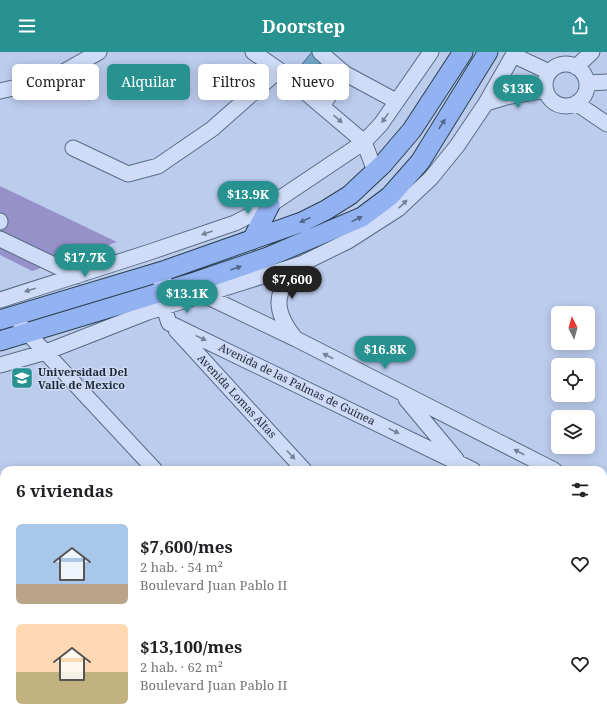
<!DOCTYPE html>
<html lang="es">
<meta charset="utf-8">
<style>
body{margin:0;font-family:"Noto Serif",serif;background:#f6f6f6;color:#202124;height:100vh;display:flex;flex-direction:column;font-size:15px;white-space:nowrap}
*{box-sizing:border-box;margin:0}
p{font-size:13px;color:#757577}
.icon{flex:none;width:22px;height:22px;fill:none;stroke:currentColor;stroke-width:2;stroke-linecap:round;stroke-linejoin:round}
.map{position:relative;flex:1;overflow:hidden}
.drawer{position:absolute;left:0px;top:414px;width:607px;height:256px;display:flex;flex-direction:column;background:#fff;border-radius:12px 12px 0 0;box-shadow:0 2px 10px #0003}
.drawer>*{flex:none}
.banner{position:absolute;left:12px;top:12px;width:400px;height:36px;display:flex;gap:8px}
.needle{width:26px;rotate:354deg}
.controls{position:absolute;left:551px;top:254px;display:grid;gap:8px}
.controls a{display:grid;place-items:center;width:44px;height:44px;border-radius:6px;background:#fff;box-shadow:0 2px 10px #0003;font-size:20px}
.price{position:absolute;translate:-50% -34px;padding:0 9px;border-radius:14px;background:#27928f;color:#fff;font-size:13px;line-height:26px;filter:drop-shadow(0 1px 2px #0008)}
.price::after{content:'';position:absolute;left:50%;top:24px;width:12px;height:9px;margin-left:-6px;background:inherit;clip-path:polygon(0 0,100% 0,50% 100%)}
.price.on{background:#222;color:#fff}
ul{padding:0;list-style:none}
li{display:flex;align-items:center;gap:12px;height:100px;padding:0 16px}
li span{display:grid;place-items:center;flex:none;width:112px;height:80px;border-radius:6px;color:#555}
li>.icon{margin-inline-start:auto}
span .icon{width:48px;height:48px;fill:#fffc;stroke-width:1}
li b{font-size:17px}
h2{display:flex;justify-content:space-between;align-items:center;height:48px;padding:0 16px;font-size:17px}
.tag{padding:0 14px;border-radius:6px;background:#fff;box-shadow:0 2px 10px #0003;font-size:14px;line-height:36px}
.tag.on{background:#27928f;color:#fff}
header{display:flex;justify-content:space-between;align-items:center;height:52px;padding:0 16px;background:#27928f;color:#fff;font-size:18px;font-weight:700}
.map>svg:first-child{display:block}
.green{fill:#9791ca}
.building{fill:#72a7cb;stroke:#3d6882}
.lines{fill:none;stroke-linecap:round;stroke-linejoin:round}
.minor-casing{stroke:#566c84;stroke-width:17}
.major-casing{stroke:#2b4051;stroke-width:21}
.minor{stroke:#cfdcf8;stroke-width:15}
.major{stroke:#93b2f1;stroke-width:19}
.oneway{fill:#758296}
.oneway2{fill:#516688}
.labels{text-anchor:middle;stroke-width:3;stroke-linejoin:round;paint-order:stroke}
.poi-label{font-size:11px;font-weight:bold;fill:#1b2833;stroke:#ccd8f4;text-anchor:start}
.street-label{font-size:11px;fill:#1b2833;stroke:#ccd8f4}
</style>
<header><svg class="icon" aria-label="menu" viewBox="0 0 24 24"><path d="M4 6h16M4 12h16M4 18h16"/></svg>Doorstep<svg class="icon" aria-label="share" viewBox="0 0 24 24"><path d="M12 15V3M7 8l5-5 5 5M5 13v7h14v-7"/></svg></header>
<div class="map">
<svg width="607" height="670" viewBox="0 0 607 670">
<rect width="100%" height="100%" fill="#bccced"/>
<!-- green -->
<path class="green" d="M0 134 117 190 32 219 0 203Z"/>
<!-- building -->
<path class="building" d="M312 0H329L295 43 284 34Z"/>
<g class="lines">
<!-- minor casing -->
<g class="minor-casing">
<path id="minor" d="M253 0 279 18 364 90 375 119
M320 0 344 21 396 49
M513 3 549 20
M545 33a21 21 0 1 1 42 0a21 21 0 1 1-42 0Z
M576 15 592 0
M587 31 607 30
M0 39 49 28 99 0
M486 51 506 45 546 38
M576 51 607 72
M322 54 344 21
M73 96 128 122 158 114 212 77 279 18
M0 169V170
M0 187 77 224
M166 218 159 241 169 271 473 418
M201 240 204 243 296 287 554 418
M0 248 150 200 235 171 270 153 364 90 381 72 431 0
M21 274 155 418
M176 278 304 418
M295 286C271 256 275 239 300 212
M0 313 46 300 148 260 301 212 348 189 398 157 431 126 457 94 486 51 515 0
M406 347 456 407
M603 443 607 445
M603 484 607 486
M603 566 607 571
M603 625 607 622
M39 666V668L141 670V666
M392 666 395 670
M532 666 536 670
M244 670 245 666
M360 670V666
M554 670 559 666"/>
</g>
<!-- major casing -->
<g class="major-casing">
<path id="major" d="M252 188 270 153
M0 268 166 218 302 170 326 158 350 143 383 112 412 78 463 0
M0 289 195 230 268 205 362 165 390 144 420 110 488 0"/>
</g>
<!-- minor -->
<use href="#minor" class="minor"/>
<!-- major -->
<use href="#major" class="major"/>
</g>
<!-- one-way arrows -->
<defs><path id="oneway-solid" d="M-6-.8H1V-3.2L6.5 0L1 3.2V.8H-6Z"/></defs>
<g class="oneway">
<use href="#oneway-solid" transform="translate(385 66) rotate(125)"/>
<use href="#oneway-solid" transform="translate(338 67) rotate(41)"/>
<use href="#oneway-solid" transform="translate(403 152) rotate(-44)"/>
<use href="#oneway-solid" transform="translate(207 181) rotate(161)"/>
<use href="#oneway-solid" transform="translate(30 238) rotate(162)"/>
<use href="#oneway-solid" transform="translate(201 286) rotate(26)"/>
<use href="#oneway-solid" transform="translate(328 304) rotate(-153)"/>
<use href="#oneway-solid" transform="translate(394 379) rotate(26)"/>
<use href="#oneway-solid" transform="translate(519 400) rotate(-153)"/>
<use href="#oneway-solid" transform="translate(291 403) rotate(47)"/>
</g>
<g class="oneway2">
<use href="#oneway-solid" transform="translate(442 72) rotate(-57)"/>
<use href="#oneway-solid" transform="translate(357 167) rotate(-26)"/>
<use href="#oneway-solid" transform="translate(305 168) rotate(155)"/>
<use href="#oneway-solid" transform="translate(236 216) rotate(-19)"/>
</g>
<!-- icons -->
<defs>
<g id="university-square" transform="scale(1.15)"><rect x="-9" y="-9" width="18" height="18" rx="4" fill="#27928f" stroke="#ccd8f4"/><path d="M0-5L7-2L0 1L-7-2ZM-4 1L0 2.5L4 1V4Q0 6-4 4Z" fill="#fff"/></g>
</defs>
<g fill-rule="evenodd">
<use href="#university-square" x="22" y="326"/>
</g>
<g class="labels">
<!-- poi labels -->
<g class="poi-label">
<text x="38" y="324">Universidad Del<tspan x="38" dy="13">Valle de Mexico</tspan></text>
</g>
<!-- street labels -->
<g class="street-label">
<text transform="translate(297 332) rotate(26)" y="4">Avenida de las Palmas de Guinea</text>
<text transform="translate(237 344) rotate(47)" y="4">Avenida Lomas Altas</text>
</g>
</g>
</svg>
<div class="controls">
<a><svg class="needle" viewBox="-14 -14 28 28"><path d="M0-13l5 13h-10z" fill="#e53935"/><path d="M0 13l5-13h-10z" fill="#757577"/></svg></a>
<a><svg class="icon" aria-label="locate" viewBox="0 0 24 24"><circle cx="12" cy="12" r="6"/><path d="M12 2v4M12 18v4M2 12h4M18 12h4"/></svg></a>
<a><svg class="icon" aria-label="layers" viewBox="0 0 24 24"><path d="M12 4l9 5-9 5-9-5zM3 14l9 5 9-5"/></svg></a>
</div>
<b class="price" style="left:518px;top:57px">$13K</b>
<b class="price" style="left:248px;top:163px">$13.9K</b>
<b class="price" style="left:85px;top:226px">$17.7K</b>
<b class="price on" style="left:292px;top:248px">$7,600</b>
<b class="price" style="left:187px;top:262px">$13.1K</b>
<b class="price" style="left:385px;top:318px">$16.8K</b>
<div class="banner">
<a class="tag">Comprar</a>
<a class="tag on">Alquilar</a>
<a class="tag">Filtros</a>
<a class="tag">Nuevo</a>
</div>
<section class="drawer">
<h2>6 viviendas<svg class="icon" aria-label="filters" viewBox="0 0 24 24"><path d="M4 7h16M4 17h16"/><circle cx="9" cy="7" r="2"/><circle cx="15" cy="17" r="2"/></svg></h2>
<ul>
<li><span style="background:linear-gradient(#a9c7e8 75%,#b9a48a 0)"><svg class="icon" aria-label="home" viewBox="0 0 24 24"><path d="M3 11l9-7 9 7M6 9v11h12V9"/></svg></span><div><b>$7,600/mes</b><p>2 hab. · 54 m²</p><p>Boulevard Juan Pablo II</p></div><svg class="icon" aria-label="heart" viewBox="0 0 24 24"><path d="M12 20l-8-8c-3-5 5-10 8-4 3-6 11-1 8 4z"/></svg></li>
<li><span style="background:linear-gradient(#ffd9b3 60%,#c2b280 0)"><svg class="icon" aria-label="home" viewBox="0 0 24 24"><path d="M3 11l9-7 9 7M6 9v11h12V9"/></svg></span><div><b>$13,100/mes</b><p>2 hab. · 62 m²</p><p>Boulevard Juan Pablo II</p></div><svg class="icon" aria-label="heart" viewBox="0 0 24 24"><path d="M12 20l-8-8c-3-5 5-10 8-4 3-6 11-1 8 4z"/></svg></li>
</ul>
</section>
</div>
